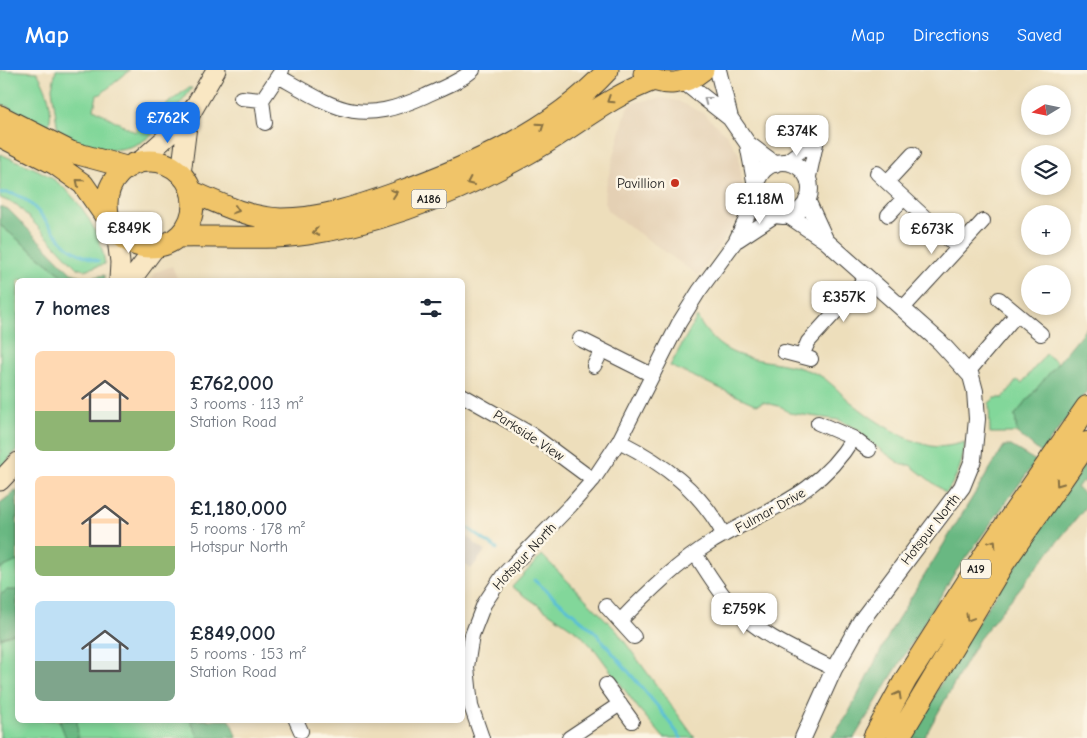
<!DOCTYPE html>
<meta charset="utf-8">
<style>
body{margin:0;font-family:"Comic Neue",sans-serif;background:#f6f6f7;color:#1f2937;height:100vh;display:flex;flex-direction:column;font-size:19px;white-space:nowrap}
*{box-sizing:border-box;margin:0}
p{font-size:16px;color:#747a83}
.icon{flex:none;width:28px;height:28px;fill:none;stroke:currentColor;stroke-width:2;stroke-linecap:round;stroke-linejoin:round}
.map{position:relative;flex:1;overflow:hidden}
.panel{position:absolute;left:15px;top:208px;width:450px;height:445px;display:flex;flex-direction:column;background:#fff;border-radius:8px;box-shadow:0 2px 8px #0003}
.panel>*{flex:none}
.needle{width:32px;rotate:260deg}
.tools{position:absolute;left:1021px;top:15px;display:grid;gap:10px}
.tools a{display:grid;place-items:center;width:50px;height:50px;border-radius:50%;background:#fff;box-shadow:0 2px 8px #0003;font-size:25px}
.price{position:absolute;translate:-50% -42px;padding:0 11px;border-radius:10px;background:#fff;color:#222;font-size:16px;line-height:32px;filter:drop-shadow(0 1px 2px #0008)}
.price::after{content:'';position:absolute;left:50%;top:30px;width:15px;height:11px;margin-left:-8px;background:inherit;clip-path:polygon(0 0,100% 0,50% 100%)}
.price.active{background:#1a73e8;color:#fff}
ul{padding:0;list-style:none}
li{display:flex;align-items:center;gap:15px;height:125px;padding:0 20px}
li span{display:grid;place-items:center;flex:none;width:140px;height:100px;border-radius:8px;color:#555}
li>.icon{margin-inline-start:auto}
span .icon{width:60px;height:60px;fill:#fffc;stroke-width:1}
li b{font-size:21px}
h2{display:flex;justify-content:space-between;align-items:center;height:60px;padding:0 20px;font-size:21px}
header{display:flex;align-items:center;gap:30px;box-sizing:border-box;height:70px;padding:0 25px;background:#1a73e8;color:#fff}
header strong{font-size:24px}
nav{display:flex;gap:28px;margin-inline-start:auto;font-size:18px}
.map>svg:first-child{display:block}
.built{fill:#e4d0b4}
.industrial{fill:#cbc3b8}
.green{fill:#82d79a;stroke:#4f7a5b}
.forest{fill:#69b882;stroke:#426a4f}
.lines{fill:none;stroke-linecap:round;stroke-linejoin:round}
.stream{stroke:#59bfd6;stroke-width:3}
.minor-casing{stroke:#3b3934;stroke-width:16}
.tertiary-casing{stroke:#3b3934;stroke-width:18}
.secondary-casing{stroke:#3b3934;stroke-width:21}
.primary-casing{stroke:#3b3934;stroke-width:23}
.trunk-casing{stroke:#3b3934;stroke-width:24}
.minor{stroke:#fff;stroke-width:14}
.tertiary{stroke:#fff;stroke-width:16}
.secondary{stroke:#f9e7c3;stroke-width:19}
.primary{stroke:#f0c469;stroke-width:21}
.trunk{stroke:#f0c469;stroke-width:22}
.oneway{stroke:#867042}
.oneway2{stroke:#999}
.poi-dot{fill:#c8321e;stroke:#fcf5e5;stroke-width:2}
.labels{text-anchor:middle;stroke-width:5;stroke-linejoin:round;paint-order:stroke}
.shield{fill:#fcf5e5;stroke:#5f5d58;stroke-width:1}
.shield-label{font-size:12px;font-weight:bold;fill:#1c1c1c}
.poi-label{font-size:14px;fill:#1c1c1c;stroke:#fcf5e5;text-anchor:end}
.street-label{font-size:14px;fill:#1c1c1c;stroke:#fcf5e5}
</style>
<header>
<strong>Map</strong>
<nav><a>Map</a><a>Directions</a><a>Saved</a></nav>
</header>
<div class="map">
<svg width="1087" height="668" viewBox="0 0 1087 668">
<rect width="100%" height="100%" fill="#fcf5e5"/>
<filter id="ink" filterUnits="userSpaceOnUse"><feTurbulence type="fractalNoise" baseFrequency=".02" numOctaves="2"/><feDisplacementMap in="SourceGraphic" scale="10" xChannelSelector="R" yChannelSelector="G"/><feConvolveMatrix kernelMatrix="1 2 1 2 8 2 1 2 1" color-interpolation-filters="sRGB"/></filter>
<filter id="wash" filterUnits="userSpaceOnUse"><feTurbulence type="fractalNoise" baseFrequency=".0096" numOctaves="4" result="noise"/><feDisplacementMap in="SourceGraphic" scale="20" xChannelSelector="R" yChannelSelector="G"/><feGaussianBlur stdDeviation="1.12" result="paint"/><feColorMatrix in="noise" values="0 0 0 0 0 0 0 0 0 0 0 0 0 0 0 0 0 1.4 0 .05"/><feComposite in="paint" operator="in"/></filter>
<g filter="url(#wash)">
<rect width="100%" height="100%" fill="#eddebb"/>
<!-- built -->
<path class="built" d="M662 28 678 31 703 43 726 64 739 84 743 125 741 139 735 153 699 206 609 142 605 132V119L627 38 635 32Z
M172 196 178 210H151L156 202Z"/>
<!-- industrial -->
<path class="industrial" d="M462 463 485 481 471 499 463 492Z"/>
<!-- green -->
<path class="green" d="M0 0 37 2C46 17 55 39 48 57L0 33Z
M56 0H130L101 24 97 25 94 39 135 62 138 57 188 18H192C151 75 126 98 58 62L52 18Z
M0 84C16 91 35 97 50 107 78 125 101 162 105 194L84 200 77 198 17 135 0 128Z
M0 155 68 210H18L17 380 0 399Z
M697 247C728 303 770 282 819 305 830 311 841 324 851 332 873 350 903 370 931 376 942 378 954 375 965 372 963 392 958 406 946 423L910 395H902L867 370 859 360 839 350 789 343 782 337 763 332 757 335 670 296Z
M1046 284 1058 293 1015 345 1017 363H990L989 333 995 328H1003L1017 310 1022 313Z
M17 432 18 650H212L219 668H0V441Z
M542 485 616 560 695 668H664L638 638 596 581 579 563 512 517Z"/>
<!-- forest -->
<path class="forest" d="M0 136 8 139 71 203 89 208 104 205 105 210H68L0 155Z
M1087 257V321L1041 383 1017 363 1015 345Z
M1004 376H1011L1036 391 954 504 854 668H831L847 646 894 555Z
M1087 391V414L1082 411 1077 418 1087 426V435L979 569 924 668H908L981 547Z
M17 420V491L0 499V433Z
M7 520H17V562L0 568V525Z
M59 650H77L78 668H66Z
M190 650H230L237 668H199Z"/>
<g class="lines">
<!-- stream -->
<path class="stream" d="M0 123C33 120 45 156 67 176 76 184 87 187 98 191
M462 454 497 479
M534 510 595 562 659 638 681 668"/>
</g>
</g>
<g filter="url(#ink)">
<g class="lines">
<!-- minor casing -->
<g class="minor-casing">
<path id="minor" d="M278 6C338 40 358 56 425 26 442 18 459 12 473 0
M241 28 262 30 265 53
M262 30 282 0
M784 93 817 69
M877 103 958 178
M808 111 817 69
M887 112 913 84
M888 145 904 128
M738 170 776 145
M999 229 1041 264
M903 238 983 151
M580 269 652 305
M784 282 811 289
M802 286 808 272 867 207
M594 296 602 280
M968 302 1017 244
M462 325 531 364 593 410
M818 353 853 368 869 380
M619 371C664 394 700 420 724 465
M695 484C707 501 718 521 733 537 761 566 798 581 834 599
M606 536 634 567
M620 551C649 521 678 493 713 471 767 439 818 426 853 368
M606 615 632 651
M296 650 301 661
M482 668 471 636 467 597 472 565 484 534 504 504 571 435 593 410 619 371 679 253 699 221 735 172 757 126
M569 668 620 634"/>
</g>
<!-- tertiary casing -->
<g class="tertiary-casing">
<path id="tertiary" d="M718 0 730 48
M684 12 730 48 748 74 775 94
M748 74 756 116
M756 119a27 27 0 1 1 54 0a27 27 0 1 1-54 0Z
M807 130 825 169
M788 145 825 170 940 272 971 306 975 321 977 349 973 390 962 417 861 551 834 599 803 668"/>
</g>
<!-- secondary casing -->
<g class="secondary-casing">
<path id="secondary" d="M139 92 188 48 216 0
M181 104 188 48
M116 161 120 193 119 210
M131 210 155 178
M0 411 18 392"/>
</g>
<!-- primary casing -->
<g class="primary-casing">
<path id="primary" d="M644 4C663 18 685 15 703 0
M0 46 71 82 126 97
M0 66 55 94 83 114 108 150
M107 134a43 43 0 1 1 86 0a43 43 0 1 1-86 0Z
M191 121C220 134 248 148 281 149 320 149 360 136 396 123 473 95 552 61 608 0
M178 167C221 166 265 170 307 164 383 153 460 121 527 84 571 60 607 27 654 10"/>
</g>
<!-- trunk casing -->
<g class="trunk-casing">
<path id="trunk" d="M874 668 906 609 987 482 1087 337
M898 668 1002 495 1087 373"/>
</g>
<!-- minor -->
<use href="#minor" class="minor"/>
<!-- tertiary -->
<use href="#tertiary" class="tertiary"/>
<!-- secondary -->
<use href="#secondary" class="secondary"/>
<!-- primary -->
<use href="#primary" class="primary"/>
<!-- trunk -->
<use href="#trunk" class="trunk"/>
</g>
<!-- one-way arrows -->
<defs><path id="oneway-chevron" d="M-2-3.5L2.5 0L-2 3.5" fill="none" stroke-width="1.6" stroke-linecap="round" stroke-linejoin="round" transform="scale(1.25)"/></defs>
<g class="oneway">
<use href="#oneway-chevron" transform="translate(610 30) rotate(147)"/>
<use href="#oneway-chevron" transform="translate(541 56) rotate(-34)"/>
<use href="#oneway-chevron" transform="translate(79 112) rotate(-140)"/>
<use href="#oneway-chevron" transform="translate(470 112) rotate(155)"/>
<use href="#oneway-chevron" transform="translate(394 123) rotate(-19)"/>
<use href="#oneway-chevron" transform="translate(236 140) rotate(18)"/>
<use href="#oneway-chevron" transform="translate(316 162) rotate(170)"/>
<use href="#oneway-chevron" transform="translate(1059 413) rotate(125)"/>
<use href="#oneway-chevron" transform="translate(993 473) rotate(-56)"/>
<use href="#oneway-chevron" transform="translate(969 548) rotate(121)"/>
<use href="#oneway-chevron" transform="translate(898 625) rotate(-61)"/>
</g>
<use class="oneway2" href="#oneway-chevron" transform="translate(707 30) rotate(-142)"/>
</g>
<!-- markers -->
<circle class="poi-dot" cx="675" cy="113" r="5"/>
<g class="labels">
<!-- shield labels -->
<g class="shield">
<rect x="411.5" y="119.5" width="35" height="19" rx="4"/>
<rect x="961" y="489.5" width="30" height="19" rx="4"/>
</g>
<g class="shield-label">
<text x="429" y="133">A186</text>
<text x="976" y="503">A19</text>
</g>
<!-- poi labels -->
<g class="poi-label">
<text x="665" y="118">Pavillion</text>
</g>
<!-- street labels -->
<g class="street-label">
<text transform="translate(529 365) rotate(33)" y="5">Parkside View</text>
<text transform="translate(770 440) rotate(-29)" y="5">Fulmar Drive</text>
<text transform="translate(930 459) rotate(-52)" y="5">Hotspur North</text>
<text transform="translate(524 486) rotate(-47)" y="5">Hotspur North</text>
</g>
</g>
</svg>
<div class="tools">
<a><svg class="needle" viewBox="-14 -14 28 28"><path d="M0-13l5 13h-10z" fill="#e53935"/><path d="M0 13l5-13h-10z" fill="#747a83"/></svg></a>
<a><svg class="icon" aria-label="layers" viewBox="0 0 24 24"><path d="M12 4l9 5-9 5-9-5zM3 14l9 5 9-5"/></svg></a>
<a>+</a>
<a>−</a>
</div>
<b class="price active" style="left:168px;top:74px">£762K</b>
<b class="price" style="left:797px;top:87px">£374K</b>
<b class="price" style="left:760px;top:155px">£1.18M</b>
<b class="price" style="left:129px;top:184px">£849K</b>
<b class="price" style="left:932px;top:185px">£673K</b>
<b class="price" style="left:844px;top:253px">£357K</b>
<b class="price" style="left:744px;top:565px">£759K</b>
<section class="panel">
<h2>7 homes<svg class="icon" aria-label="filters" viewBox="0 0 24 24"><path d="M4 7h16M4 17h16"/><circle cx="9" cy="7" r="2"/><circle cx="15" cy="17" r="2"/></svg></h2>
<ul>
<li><span style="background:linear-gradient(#ffd9b3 60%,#8fb573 0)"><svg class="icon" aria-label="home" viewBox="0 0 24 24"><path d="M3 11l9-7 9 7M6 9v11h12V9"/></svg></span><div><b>£762,000</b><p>3 rooms · 113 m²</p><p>Station Road</p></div></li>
<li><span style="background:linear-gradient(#ffd9b3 70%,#8fb573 0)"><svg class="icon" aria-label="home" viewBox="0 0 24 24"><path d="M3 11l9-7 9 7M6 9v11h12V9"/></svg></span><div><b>£1,180,000</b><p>5 rooms · 178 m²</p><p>Hotspur North</p></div></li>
<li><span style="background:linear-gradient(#bfe0f5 60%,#7fa58c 0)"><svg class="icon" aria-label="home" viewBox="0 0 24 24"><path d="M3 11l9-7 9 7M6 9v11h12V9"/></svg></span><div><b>£849,000</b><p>5 rooms · 153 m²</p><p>Station Road</p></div></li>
</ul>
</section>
</div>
